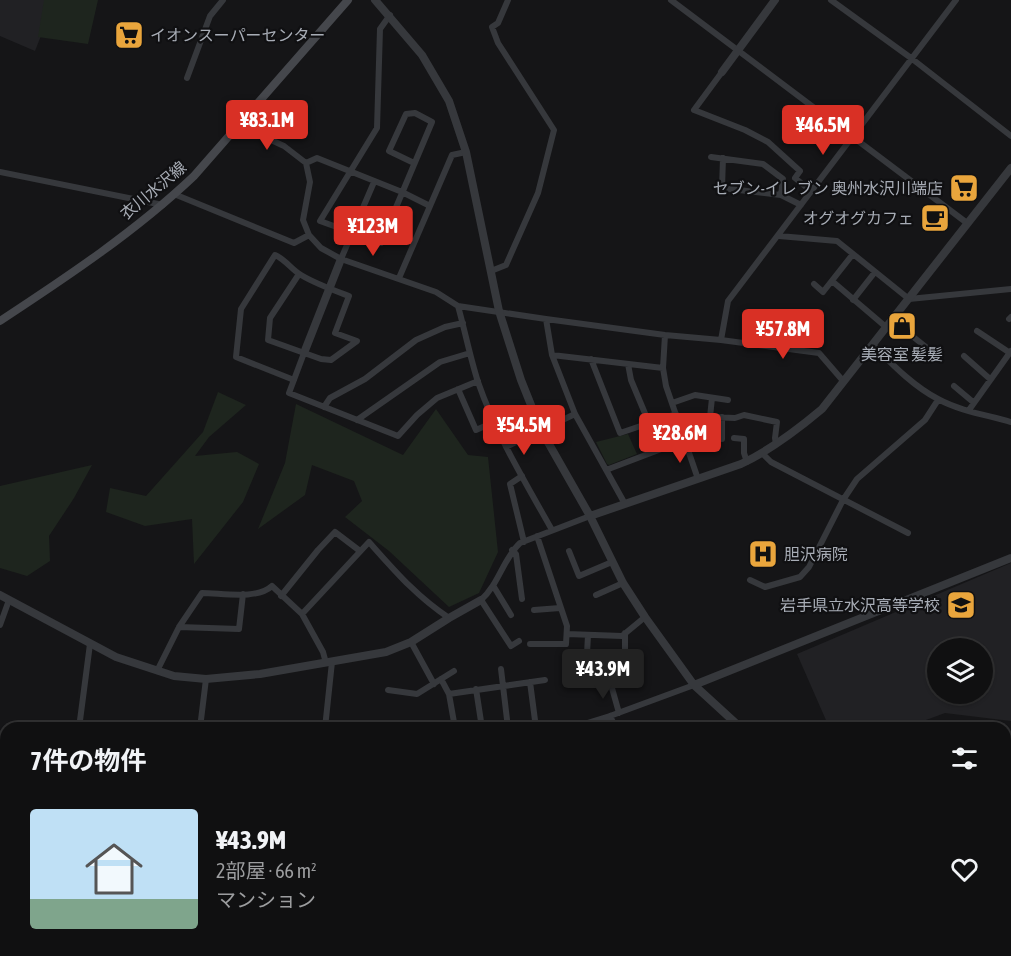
<!DOCTYPE html>
<html lang="ja">
<meta charset="utf-8">
<style>
body{margin:0;font-family:"Asap Condensed","Noto Sans JP",sans-serif;background:#19191a;color:#f1f3f6;height:100vh;display:flex;flex-direction:column;font-size:22px;white-space:nowrap}
*{box-sizing:border-box;margin:0}
p{font-size:20px;color:#9c9d9f}
.icon{flex:none;width:33px;height:33px;fill:none;stroke:currentColor;stroke-width:2;stroke-linecap:round;stroke-linejoin:round}
.map{position:relative;flex:1;overflow:hidden}
.side{position:absolute;left:0px;top:722px;width:1011px;height:236px;display:flex;flex-direction:column;background:#101011;border-radius:18px 18px 0 0;box-shadow:0 2px 4px #0004,0 0 0 2px #303031}
.side>*{flex:none}
.buttons{position:absolute;left:927px;top:638px;display:grid;gap:12px}
.buttons a{display:grid;place-items:center;width:66px;height:66px;border-radius:50%;background:#101011;box-shadow:0 2px 4px #0004,0 0 0 2px #303031;font-size:30px}
.price{position:absolute;translate:-50% -51px;padding:0 14px;border-radius:6px;background:#d93025;color:#fff;font-size:20px;line-height:39px;filter:drop-shadow(0 2px 3px #0008)}
.price::after{content:'';position:absolute;left:50%;top:36px;width:18px;height:14px;margin-left:-9px;background:inherit;clip-path:polygon(0 0,100% 0,50% 100%)}
.price.current{background:#222;color:#fff}
ul{padding:0;list-style:none}
li{display:flex;align-items:center;gap:18px;height:150px;padding:0 30px}
li span{display:grid;place-items:center;flex:none;width:168px;height:120px;border-radius:6px;color:#555}
li>.icon{margin-inline-start:auto}
span .icon{width:72px;height:72px;fill:#fffc;stroke-width:1}
li b{font-size:26px}
h2{display:flex;justify-content:space-between;align-items:center;height:72px;padding:0 30px;font-size:26px}
.map>svg:first-child{display:block}
.built{fill:#212124;fill-rule:evenodd}
.green{fill:#1e251e}
.lines{fill:none;stroke-linecap:round;stroke-linejoin:round}
.minor{stroke:#36383c;stroke-width:6}
.tertiary{stroke:#36383c;stroke-width:8}
.secondary{stroke:#45474c;stroke-width:8}
.labels{text-anchor:middle;stroke-width:4.5;stroke-linejoin:round;paint-order:stroke}
.poi-label{font-size:16px;fill:#a8adb6;stroke:#101012;text-anchor:end}
.street-label{font-size:16px;fill:#a8adb6;stroke:#101012}
</style>
<div class="map">
<svg width="1011" height="956" viewBox="0 0 1011 956">
<rect width="100%" height="100%" fill="#151517"/>
<!-- built -->
<path class="built" d="M0 0H55L35 51 0 36Z
M1011 563V721L945 713 907 727H829L797 654ZM938 648H982V693H938Z"/>
<!-- green -->
<path class="green" d="M44 0H98L88 44 38 37Z
M218 392 246 405 209 437 195 456 237 452 259 464 243 502 194 564 192 519 145 526 106 512 110 488 146 496 203 432Z
M296 404 403 455 436 409 468 455 488 457 498 552 479 593 449 607 389 551 345 517 362 501 354 481 312 465 305 495 258 529 285 463Z
M628 434 637 454 609 465 607 464 596 442Z
M92 465 74 498 49 536 50 561 27 576 0 568V486Z"/>
<g class="lines">
<!-- minor -->
<path class="minor" d="M671 0 967 223
M831 0 911 58 1011 136
M390 15 380 29 377 128 320 221 381 243 432 122 415 113 406 114 389 151 414 163
M722 72 694 110 745 130 768 142 800 171 795 178 811 191
M187 78 210 16 223 0
M238 125 284 146 306 163 310 182 303 220 309 235 321 248 341 259 436 292 458 306 546 319 665 335 721 340 819 353 844 382
M711 157 763 164 783 179 781 195
M723 158 722 188 781 195 801 205
M306 163 317 158 402 192 430 206
M0 172 163 205
M174 194 294 243 309 235
M779 236 837 241 909 299 1011 289
M341 259 374 182
M491 271 506 265 538 193 554 130 498 43 492 27 498 23 508 0
M399 278 452 155 466 152
M832 281 886 327
M814 284 823 292 853 254
M853 300 875 272
M458 306C465 331 470 357 478 382 496 434 525 482 552 530
M546 319 552 355 575 414 625 504
M1009 319 1011 317
M892 320 931 351
M977 331 1010 353
M665 335 663 368 666 386 698 479
M721 340 728 301 956 0
M873 345C893 365 913 386 938 399 960 411 987 415 1011 422
M304 353 289 393 398 436 417 415 437 398 478 381
M552 355 663 368
M964 356 990 379
M591 359 620 433 676 414
M628 364 631 380 649 423
M294 380 236 357 241 309 275 255C286 260 291 269 301 275 316 284 333 290 349 296L335 333 357 341 331 360 321 359 268 340 270 318 299 274
M954 386 973 402
M458 389 476 430 494 422
M712 398 710 417 735 418 744 415 777 422 775 438 776 444
M672 403 695 395 728 400
M324 407 330 398 365 379 416 340 445 327 463 323
M969 410 1011 351
M722 417V439
M357 420 440 362 470 353
M734 438 744 439V453L747 462
M506 447 575 414
M763 454 771 462 908 533
M606 470 685 440
M522 476 510 484 524 542
M512 550 516 554 522 599
M569 551 579 576 612 562
M750 580 765 587 800 577 809 567 843 500 857 479 925 420 938 400
M494 587 511 615
M596 595 623 583
M281 596 318 550 335 532 360 551
M534 610 560 608
M302 614 369 542C395 571 416 596 449 618
M0 625 9 600
M179 627 239 629 243 594
M625 633V658
M567 634 622 636 645 617
M519 641 511 646 481 600C499 584 503 559 520 543L590 516
M411 642 434 684
M530 644H566L567 626 537 536
M587 654 588 635
M501 669 508 728
M157 671 179 627 202 593C222 593 257 600 272 586L302 614 323 652 326 663
M441 679 449 694 545 680
M610 681 619 713
M530 682 536 728
M476 689 482 728
M388 690 417 694 454 671
M449 694 455 728
M610 716 615 726 629 728
M79 728 90 644
M200 728 206 679
M325 728 332 662
M571 728 610 716 694 685
M0 738 6 739
M0 800 6 797
M0 822 6 826
M564 951 583 956
M757 951 763 956
M139 956 140 951
M362 956V951
M589 956 591 951"/>
<!-- tertiary -->
<path class="tertiary" d="M375 0 422 55 449 101 466 152 499 311 521 380 541 430 590 516 623 583 645 617 694 685 741 728
M722 72 775 0
M304 353 341 259
M590 516 741 464C771 450 797 430 822 409L1011 168
M0 595 116 657 174 676 206 679 260 674 386 652 411 642 449 618 481 600
M694 685 1011 558
M1005 745 1011 740
M960 951 966 956
M821 956 826 951"/>
<!-- secondary -->
<path class="secondary" d="M0 321C67 277 136 231 194 176L348 0"/>
</g>
<!-- icons -->
<defs>
<g id="supermarket-square" transform="scale(1.5)"><rect x="-9" y="-9" width="18" height="18" rx="4" fill="#e9a53c" stroke="#101012"/><path d="M-6-5.5h2.5l.6 2H6L4.5 2H-2.5L-4.4-4H-6ZM-1.5 3.2a1.3 1.3 0 1 0 .1 0ZM3 3.2a1.3 1.3 0 1 0 .1 0Z" fill="#111"/></g>
<g id="cafe-square" transform="scale(1.5)"><rect x="-9" y="-9" width="18" height="18" rx="4" fill="#e9a53c" stroke="#101012"/><path d="M-5.5-4.5H6V0H3Q3 3.5 0 3.5H-2.5Q-5.5 3.5-5.5 0ZM3-3.2v2h1.7v-2ZM-6 4.5H4V6H-6Z" fill="#111"/></g>
<g id="shop-square" transform="scale(1.5)"><rect x="-9" y="-9" width="18" height="18" rx="4" fill="#e9a53c" stroke="#101012"/><path d="M-5-2.5h2.3a2.7 3.5 0 0 1 5.4 0H5L5.5 6h-11ZM-1.5-2.5h3a1.5 2.3 0 0 0-3 0Z" fill="#111"/></g>
<g id="hospital-square" transform="scale(1.5)"><rect x="-9" y="-9" width="18" height="18" rx="4" fill="#e9a53c" stroke="#101012"/><path d="M-5-5h3v3.5h4V-5h3V5h-3V1.5h-4V5h-3Z" fill="#111"/></g>
<g id="school-square" transform="scale(1.5)"><rect x="-9" y="-9" width="18" height="18" rx="4" fill="#e9a53c" stroke="#101012"/><path d="M0-5L7-2L0 1L-7-2ZM-4 1L0 2.5L4 1V4Q0 6-4 4Z" fill="#111"/></g>
</defs>
<g fill-rule="evenodd">
<use href="#supermarket-square" x="129" y="35"/>
<use href="#supermarket-square" x="964" y="188"/>
<use href="#cafe-square" x="935" y="218"/>
<use href="#shop-square" x="902" y="326"/>
<use href="#hospital-square" x="763" y="554"/>
<use href="#school-square" x="961" y="605"/>
</g>
<g class="labels">
<!-- poi labels -->
<g class="poi-label">
<text x="150" y="41" text-anchor="start">イオンスーパーセンター</text>
<text x="943" y="194">セブン-イレブン 奥州水沢川端店</text>
<text x="914" y="224">オグオグカフェ</text>
<text x="902" y="360" text-anchor="middle">美容室 髪髪</text>
<text x="784" y="560" text-anchor="start">胆沢病院</text>
<text x="940" y="611">岩手県立水沢高等学校</text>
</g>
<!-- street labels -->
<g class="street-label">
<text transform="translate(153 190) rotate(-40)" y="6">衣川水沢線</text>
</g>
</g>
</svg>
<div class="buttons">
<a><svg class="icon" aria-label="layers" viewBox="0 0 24 24"><path d="M12 4l9 5-9 5-9-5zM3 14l9 5 9-5"/></svg></a>
</div>
<b class="price" style="left:267px;top:151px">¥83.1M</b>
<b class="price" style="left:823px;top:156px">¥46.5M</b>
<b class="price" style="left:373px;top:257px">¥123M</b>
<b class="price" style="left:783px;top:360px">¥57.8M</b>
<b class="price" style="left:524px;top:456px">¥54.5M</b>
<b class="price" style="left:680px;top:464px">¥28.6M</b>
<b class="price current" style="left:603px;top:700px">¥43.9M</b>
<section class="side">
<h2>7件の物件<svg class="icon" aria-label="filters" viewBox="0 0 24 24"><path d="M4 7h16M4 17h16"/><circle cx="9" cy="7" r="2"/><circle cx="15" cy="17" r="2"/></svg></h2>
<ul>
<li><span style="background:linear-gradient(#bfe0f5 75%,#7fa58c 0)"><svg class="icon" aria-label="home" viewBox="0 0 24 24"><path d="M3 11l9-7 9 7M6 9v11h12V9"/></svg></span><div><b>¥43.9M</b><p>2部屋 · 66 m²</p><p>マンション</p></div><svg class="icon" aria-label="heart" viewBox="0 0 24 24"><path d="M12 20l-8-8c-3-5 5-10 8-4 3-6 11-1 8 4z"/></svg></li>
</ul>
</section>
</div>
